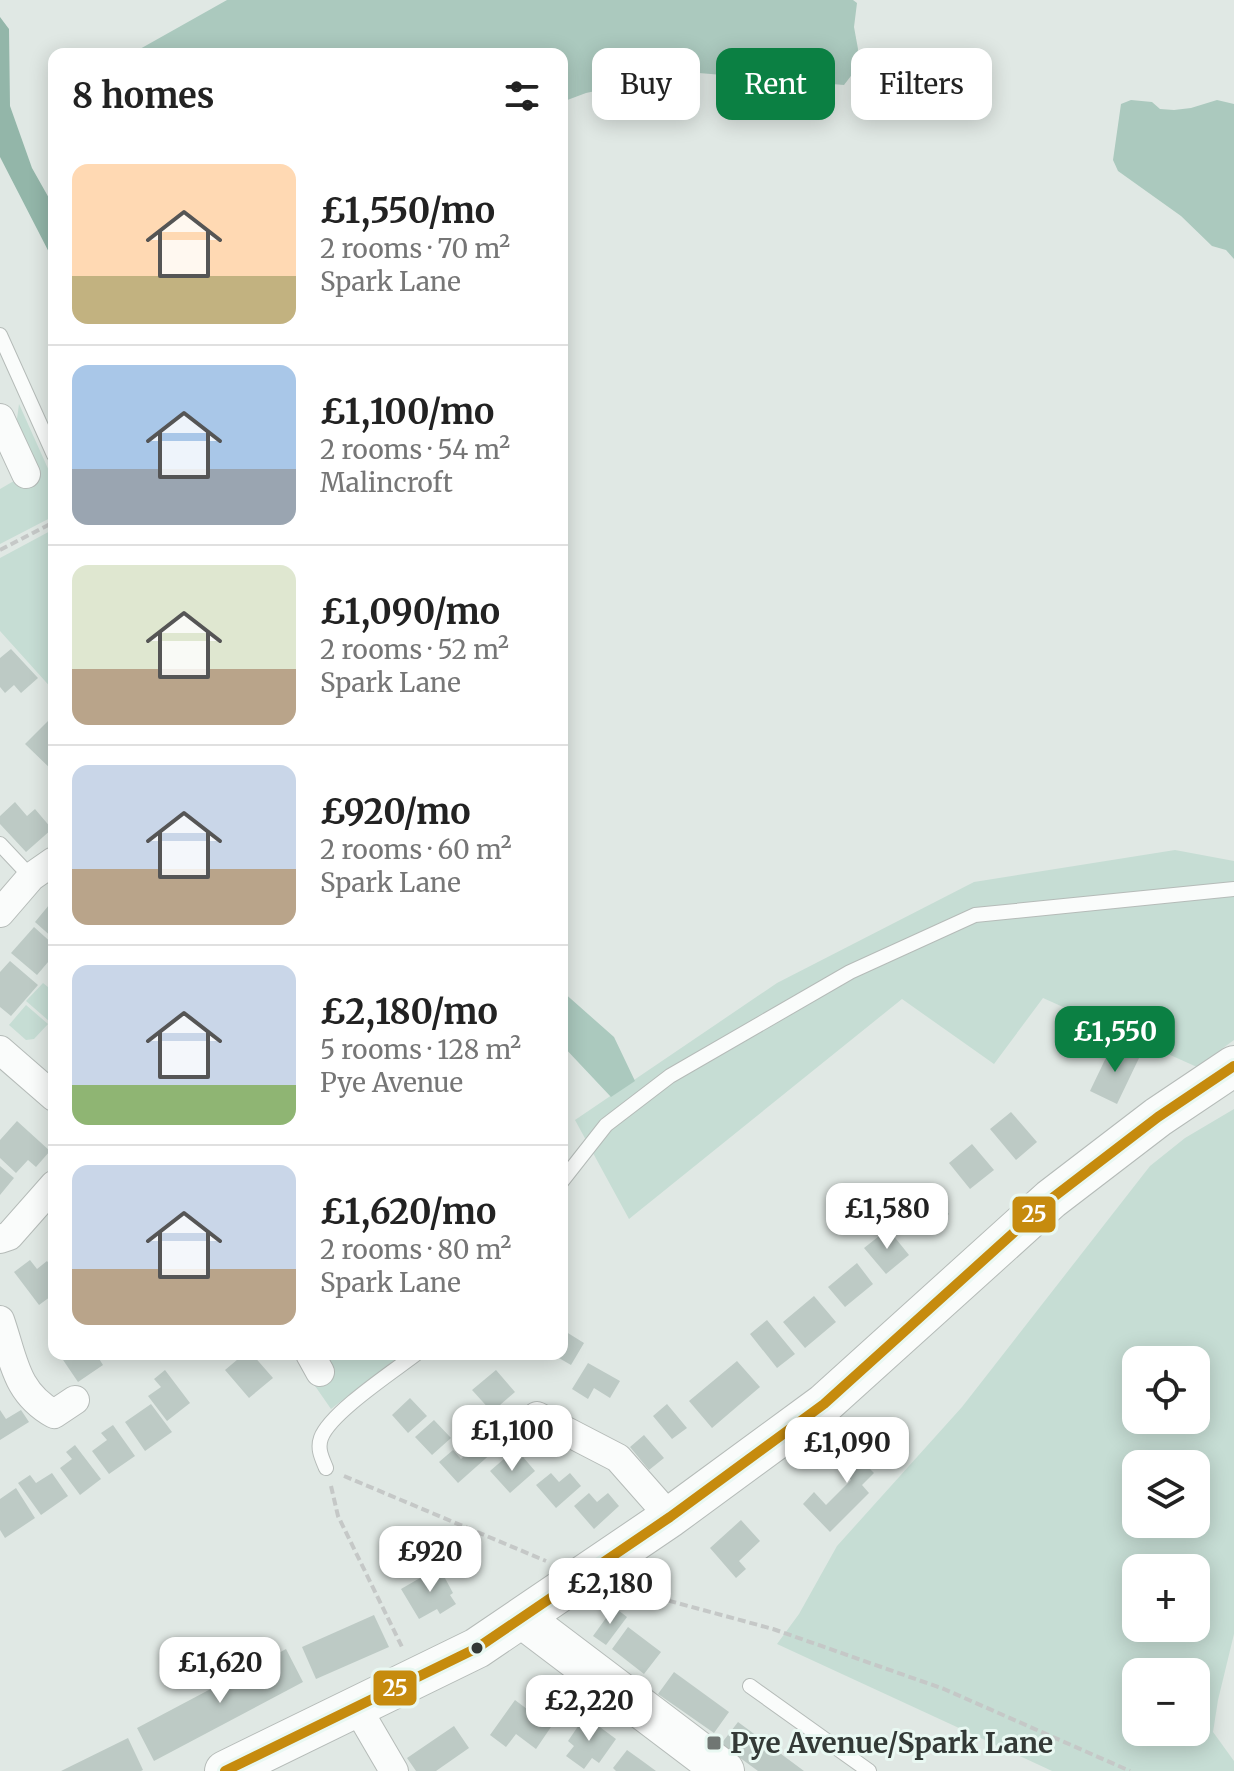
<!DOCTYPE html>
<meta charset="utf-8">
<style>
body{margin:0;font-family:Merriweather,serif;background:#f6f6f6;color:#222;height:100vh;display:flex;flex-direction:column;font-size:30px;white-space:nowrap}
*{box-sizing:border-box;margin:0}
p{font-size:26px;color:#767676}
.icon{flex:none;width:44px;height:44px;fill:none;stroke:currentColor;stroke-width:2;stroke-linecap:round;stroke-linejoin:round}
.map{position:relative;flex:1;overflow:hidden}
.details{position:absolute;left:48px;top:48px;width:520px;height:1312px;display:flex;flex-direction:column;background:#fff;border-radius:16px;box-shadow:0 4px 20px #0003}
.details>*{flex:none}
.top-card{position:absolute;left:592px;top:48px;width:522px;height:72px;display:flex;gap:16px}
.tools{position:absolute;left:1122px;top:1346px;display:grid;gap:16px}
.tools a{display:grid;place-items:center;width:88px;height:88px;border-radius:16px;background:#fff;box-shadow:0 4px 20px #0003;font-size:40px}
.price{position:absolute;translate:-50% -68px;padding:0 18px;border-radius:16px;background:#fff;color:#222;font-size:26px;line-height:52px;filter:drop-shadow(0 2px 4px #0008)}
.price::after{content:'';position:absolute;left:50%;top:48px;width:24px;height:18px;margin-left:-12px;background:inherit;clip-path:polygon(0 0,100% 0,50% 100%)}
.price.active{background:#0b8043;color:#fff}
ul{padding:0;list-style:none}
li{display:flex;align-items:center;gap:24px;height:200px;padding:0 24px}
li+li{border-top:2px solid #e0e0e0}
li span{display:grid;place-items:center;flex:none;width:224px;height:160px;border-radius:16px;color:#555}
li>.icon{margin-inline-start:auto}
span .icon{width:96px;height:96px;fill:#fffc;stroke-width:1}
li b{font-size:34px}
h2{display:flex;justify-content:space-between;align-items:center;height:96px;padding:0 24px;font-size:34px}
.chip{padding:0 28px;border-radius:16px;background:#fff;box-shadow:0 4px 20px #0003;font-size:28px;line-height:72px}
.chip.active{background:#0b8043;color:#fff}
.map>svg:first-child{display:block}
.green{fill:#c6ddd4;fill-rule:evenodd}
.forest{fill:#abc9be}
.water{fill:#93b6a9}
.building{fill:#bdcac5}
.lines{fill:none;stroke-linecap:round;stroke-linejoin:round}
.lane-casing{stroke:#b5bbb8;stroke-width:16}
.street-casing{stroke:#b5bbb8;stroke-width:30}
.secondary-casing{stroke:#b5bbb8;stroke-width:42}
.path{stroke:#c5c8c7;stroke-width:4;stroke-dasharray:8 4;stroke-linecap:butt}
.lane{stroke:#fafcfb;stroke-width:14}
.street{stroke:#fafcfb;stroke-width:28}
.secondary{stroke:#fafcfb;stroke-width:40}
.bus-1-casing{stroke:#e9f8f2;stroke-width:16}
.bus-1{stroke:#c68b0e;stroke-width:10}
.bus-dot{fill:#333936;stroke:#e9f8f2;stroke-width:3}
.poi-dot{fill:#707673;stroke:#e9f8f2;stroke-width:3}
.labels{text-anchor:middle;stroke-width:6;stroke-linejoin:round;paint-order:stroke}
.poi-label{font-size:28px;font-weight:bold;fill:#333936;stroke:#e9f8f2;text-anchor:start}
.line-badge{stroke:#e9f8f2;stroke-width:3}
.badge-label{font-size:22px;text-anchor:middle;font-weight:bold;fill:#fff}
</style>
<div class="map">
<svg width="1234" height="1771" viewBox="0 0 1234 1771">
<rect width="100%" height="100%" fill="#e0e8e4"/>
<!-- green -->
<path class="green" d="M19 404 54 482V516L0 544V489L26 474 14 441Z
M54 529V691L0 631V558Z
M1175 850 1234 861V1040L1197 1067 1043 998 994 1064 902 999 629 1219 575 1120 777 983 974 882Z
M43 983 54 992V1021L52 1019 49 1021 26 1001Z
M26 1005 48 1024 34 1039 26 1040 9 1025Z
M1234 1109V1634L1218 1700 1213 1732 1234 1761V1771H1052L777 1644 799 1614 837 1546 962 1407 1150 1166 1185 1138ZM1136 1360H1196V1420H1136ZM1136 1464H1196V1524H1136ZM1136 1568H1196V1628H1136ZM1136 1672H1196V1732H1136Z
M323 1354H402L331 1409 313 1383Z"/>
<!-- forest -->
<path class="forest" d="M227 0H853L857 3 854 27 858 49 857 68 844 85 687 72 586 93 562 102V54H131Z
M1131 100 1152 102 1160 109 1174 110 1191 108 1217 100 1234 104V259L1226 250 1212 246 1181 216 1118 171 1113 160 1121 104Z
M562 991 614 1037 635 1081 611 1097 562 1045Z"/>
<!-- water -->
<path class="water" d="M0 17 9 29 10 106 32 168 54 207V262L0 157Z"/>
<!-- building -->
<path class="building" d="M11 649 38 678 21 693 14 685 5 693 0 687V658Z
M48 721 54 728V772L25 744Z
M15 802 27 816 35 809 52 829 26 852 0 824V816Z
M54 899V939L35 922Z
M34 927 54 945V955L37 975 11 953Z
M10 961 38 985 11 1016 0 1007V972Z
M1113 1043 1140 1056 1117 1104 1090 1091Z
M1011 1112 1037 1142 1016 1160 990 1129Z
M17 1121 50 1151 36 1167 28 1160 16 1173 0 1158V1140Z
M972 1144 994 1170 970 1189 949 1163Z
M0 1166 14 1178 0 1195Z
M928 1188 949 1214 925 1234 904 1208Z
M888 1229 909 1255 886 1274 864 1248Z
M30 1260 37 1269 47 1261 54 1270V1294L39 1305 14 1272Z
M857 1263 873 1284 845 1307 828 1287Z
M814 1296 836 1322 805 1348 783 1322Z
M767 1320 795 1354 777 1368 750 1334Z
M563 1330 584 1343 571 1365 552 1354H562Z
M59 1354H96L103 1365 78 1382Z
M244 1354H252L273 1378 249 1398 225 1370Z
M737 1361 760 1387 712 1428 689 1401Z
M588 1363 620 1381 610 1398 594 1388 588 1399 572 1389Z
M165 1370 190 1403 167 1421 148 1396 161 1387 154 1379Z
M496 1370 515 1392 492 1412 472 1390Z
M410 1398 427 1416 408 1433 392 1415Z
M151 1404 172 1432 145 1451 125 1422Z
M667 1404 687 1428 672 1439 653 1416Z
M0 1410 6 1419 21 1410 29 1422 0 1440Z
M434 1420 451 1438 432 1455 415 1437Z
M113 1425 135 1456 109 1474 92 1451 107 1440 101 1433Z
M856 1433 881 1458 870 1469 874 1473 862 1485 869 1493 830 1532 803 1504 814 1492 826 1505 851 1480 843 1472 853 1462 840 1449Z
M644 1435 664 1458 649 1470 630 1447Z
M488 1444 494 1451 458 1483 439 1462 453 1450 461 1459 471 1450 476 1455Z
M75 1445 101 1479 80 1495 60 1468 72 1459 66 1452Z
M523 1457 535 1471 510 1493 490 1471 505 1458 512 1467Z
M52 1473 68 1496 41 1515 18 1483 30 1475 36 1483Z
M551 1473 559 1482 570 1473 581 1486 556 1508 536 1485Z
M16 1488 35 1518 5 1538 0 1530V1499Z
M589 1493 597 1502 608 1493 619 1506 594 1529 574 1506Z
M741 1520 760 1541 739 1561 746 1569 736 1578 710 1548Z
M439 1567 453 1593 450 1595 456 1604 440 1614 437 1609 419 1619 401 1589Z
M614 1607 627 1617 606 1645 593 1636Z
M374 1615 389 1647 316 1679 302 1647Z
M628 1627 661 1652 644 1674 612 1649Z
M286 1649 303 1682 154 1761 137 1728Z
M674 1672 729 1712 714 1733 658 1694Z
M515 1700 551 1727 536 1749 516 1734 506 1747 490 1735Z
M585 1716 616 1739 599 1763 592 1758 584 1769 566 1756 574 1746 568 1741Z
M738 1722 804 1771H758L721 1744Z
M454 1726 469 1748 436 1771H416L407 1758Z
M128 1738 143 1770 141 1771H61Z
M627 1750 641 1760 656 1771H616L613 1768Z"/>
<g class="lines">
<!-- lane casing -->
<g class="lane-casing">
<path id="lane" d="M0 335 54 455
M0 844 31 877
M562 1181 606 1125 670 1076 850 972 975 915 1234 889
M326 1468C322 1458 317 1449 321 1438 330 1413 394 1371 416 1354
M750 1686 869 1771"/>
</g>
<!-- street casing -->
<g class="street-casing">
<path id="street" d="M0 418 26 474
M0 913 31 877 54 861
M0 1050 54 1097
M0 1239 9 1236 54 1185
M0 1320C14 1360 15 1392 54 1414L75 1400
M310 1354 320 1372
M537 1416 618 1458 670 1517
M352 1710 363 1718 394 1771"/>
</g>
<!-- secondary casing -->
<g class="secondary-casing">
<path id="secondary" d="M522 1618 724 1771
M225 1771 477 1648 670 1517 824 1404 1051 1199 1158 1117 1234 1066"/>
</g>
<!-- path -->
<path class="path" d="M0 550 54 522
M344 1476 546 1561
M331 1486 338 1516 403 1649
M622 1588 773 1629 944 1689 1130 1771"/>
<!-- lane -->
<use href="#lane" class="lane"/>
<!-- street -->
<use href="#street" class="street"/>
<!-- secondary -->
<use href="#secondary" class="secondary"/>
<!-- bus-1 casing -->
<g class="bus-1-casing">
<path id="bus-1" d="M225 1771 477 1648 670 1517 824 1404 1051 1199 1158 1117 1234 1066"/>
</g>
<!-- bus-1 -->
<use href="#bus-1" class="bus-1"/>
</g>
<!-- markers -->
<circle class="bus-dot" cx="477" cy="1648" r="7"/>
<rect class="poi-dot" x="706" y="1735" width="16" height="16" rx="4"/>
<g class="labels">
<!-- poi labels -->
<g class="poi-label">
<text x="730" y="1753">Pye Avenue/Spark Lane</text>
</g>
</g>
<g class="line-badge">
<rect x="1011" y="1195" width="46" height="39" rx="8" fill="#c68b0e"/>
<rect x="372" y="1669" width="46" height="38" rx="8" fill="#c68b0e"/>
</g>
<g class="badge-label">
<text x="1034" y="1222">25</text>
<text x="395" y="1696">25</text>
</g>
</svg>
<div class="tools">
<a><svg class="icon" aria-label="locate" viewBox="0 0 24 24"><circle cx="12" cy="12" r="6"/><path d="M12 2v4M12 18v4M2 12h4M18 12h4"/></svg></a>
<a><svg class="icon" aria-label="layers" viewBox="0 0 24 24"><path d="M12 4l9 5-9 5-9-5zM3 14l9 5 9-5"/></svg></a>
<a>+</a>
<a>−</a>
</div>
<b class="price active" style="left:1115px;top:1074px">£1,550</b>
<b class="price" style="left:887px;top:1251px">£1,580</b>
<b class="price" style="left:512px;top:1473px">£1,100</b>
<b class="price" style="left:847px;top:1485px">£1,090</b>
<b class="price" style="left:430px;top:1594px">£920</b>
<b class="price" style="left:610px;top:1626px">£2,180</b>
<b class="price" style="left:220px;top:1705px">£1,620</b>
<b class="price" style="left:589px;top:1743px">£2,220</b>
<div class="top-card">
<a class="chip">Buy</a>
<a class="chip active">Rent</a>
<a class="chip">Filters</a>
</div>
<section class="details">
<h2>8 homes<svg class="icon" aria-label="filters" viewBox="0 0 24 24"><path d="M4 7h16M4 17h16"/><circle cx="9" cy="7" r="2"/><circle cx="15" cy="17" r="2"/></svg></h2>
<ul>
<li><span style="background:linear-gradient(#ffd9b3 70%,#c2b280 0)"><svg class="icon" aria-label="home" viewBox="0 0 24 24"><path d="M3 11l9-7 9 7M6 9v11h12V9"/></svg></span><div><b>£1,550/mo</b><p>2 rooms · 70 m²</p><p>Spark Lane</p></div></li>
<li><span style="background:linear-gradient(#a9c7e8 65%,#9aa5b1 0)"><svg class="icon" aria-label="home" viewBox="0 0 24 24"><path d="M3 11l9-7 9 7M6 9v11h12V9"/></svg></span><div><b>£1,100/mo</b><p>2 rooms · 54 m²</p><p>Malincroft</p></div></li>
<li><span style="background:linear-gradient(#dfe7d0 65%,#b9a48a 0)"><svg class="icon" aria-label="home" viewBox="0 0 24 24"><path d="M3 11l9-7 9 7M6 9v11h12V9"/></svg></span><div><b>£1,090/mo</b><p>2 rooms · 52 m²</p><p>Spark Lane</p></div></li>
<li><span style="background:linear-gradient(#c9d6e8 65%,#b9a48a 0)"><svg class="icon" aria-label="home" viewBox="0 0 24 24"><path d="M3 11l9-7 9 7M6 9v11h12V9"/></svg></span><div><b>£920/mo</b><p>2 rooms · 60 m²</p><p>Spark Lane</p></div></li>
<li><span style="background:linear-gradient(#c9d6e8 75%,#8fb573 0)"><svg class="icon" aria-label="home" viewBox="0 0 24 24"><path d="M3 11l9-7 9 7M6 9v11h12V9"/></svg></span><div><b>£2,180/mo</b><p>5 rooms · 128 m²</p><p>Pye Avenue</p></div></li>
<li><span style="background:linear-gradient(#c9d6e8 65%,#b9a48a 0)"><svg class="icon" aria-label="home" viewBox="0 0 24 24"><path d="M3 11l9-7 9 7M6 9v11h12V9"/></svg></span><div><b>£1,620/mo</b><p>2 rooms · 80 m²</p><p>Spark Lane</p></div></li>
</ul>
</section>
</div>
